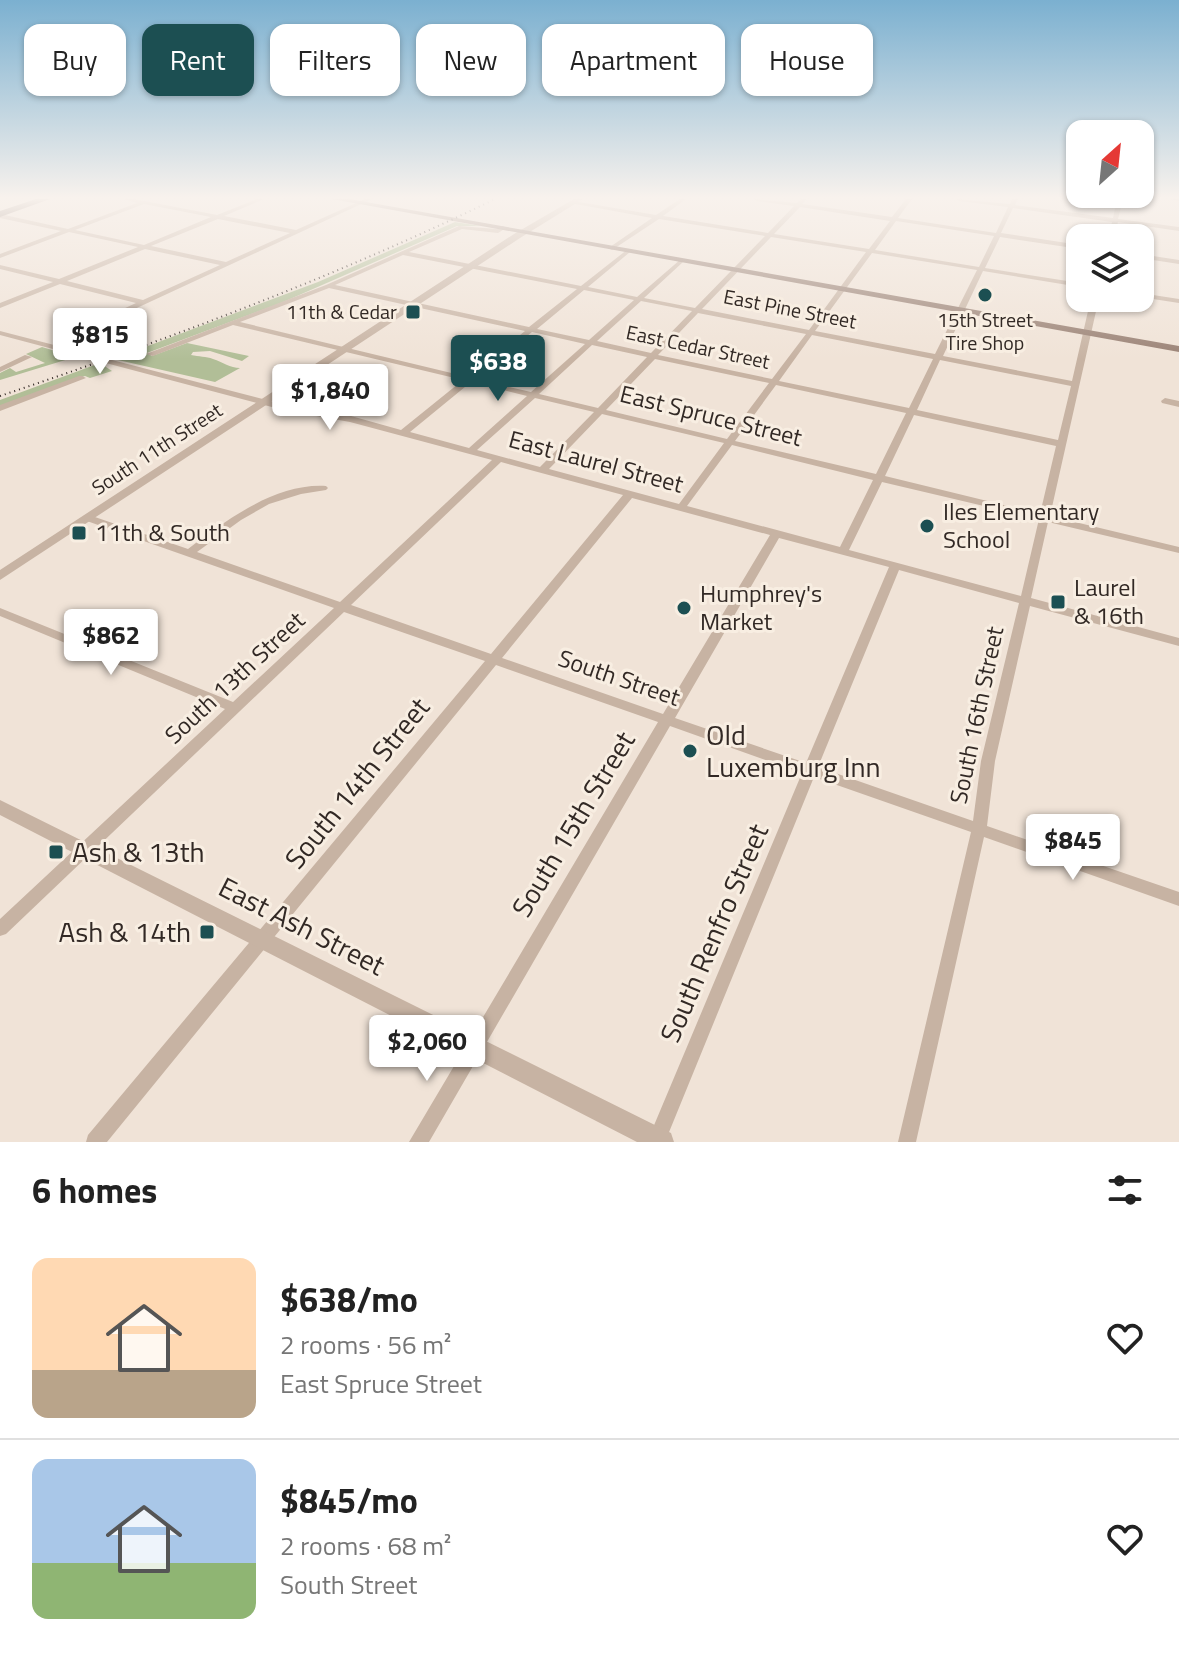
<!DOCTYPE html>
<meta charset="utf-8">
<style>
body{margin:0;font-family:"Titillium Web",sans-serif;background:#f6f6f6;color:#222;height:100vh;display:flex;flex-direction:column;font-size:30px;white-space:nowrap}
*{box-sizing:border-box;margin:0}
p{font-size:26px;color:#767676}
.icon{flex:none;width:44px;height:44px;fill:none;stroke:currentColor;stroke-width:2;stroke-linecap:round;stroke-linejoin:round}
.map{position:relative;height:1142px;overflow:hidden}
.details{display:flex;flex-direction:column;background:#fff;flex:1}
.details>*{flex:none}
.top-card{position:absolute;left:24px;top:24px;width:1132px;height:72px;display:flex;gap:16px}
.needle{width:52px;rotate:27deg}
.controls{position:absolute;left:1066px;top:120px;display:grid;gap:16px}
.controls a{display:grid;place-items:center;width:88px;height:88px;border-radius:16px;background:#fff;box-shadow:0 2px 6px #0004;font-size:40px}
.price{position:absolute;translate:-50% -68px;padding:0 18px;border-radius:8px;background:#fff;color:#222;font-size:26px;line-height:52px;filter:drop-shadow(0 2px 4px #0008)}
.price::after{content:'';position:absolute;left:50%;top:48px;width:24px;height:18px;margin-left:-12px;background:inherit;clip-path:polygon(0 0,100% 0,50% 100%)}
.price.current{background:#1c4f52;color:#fff}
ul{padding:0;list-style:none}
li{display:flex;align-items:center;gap:24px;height:200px;padding:0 32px}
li+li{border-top:2px solid #e0e0e0}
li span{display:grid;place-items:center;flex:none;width:224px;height:160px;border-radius:16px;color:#555}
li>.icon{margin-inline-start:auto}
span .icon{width:96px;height:96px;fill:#fffc;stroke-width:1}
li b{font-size:34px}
h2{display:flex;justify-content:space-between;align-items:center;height:96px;padding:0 32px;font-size:34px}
.pill{padding:0 28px;border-radius:16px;background:#fff;box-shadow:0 2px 6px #0004;font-size:28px;line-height:72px}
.pill.current{background:#1c4f52;color:#fff}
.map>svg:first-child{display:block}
.green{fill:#b1be97}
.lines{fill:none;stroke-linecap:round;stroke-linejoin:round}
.minor{fill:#c7b3a3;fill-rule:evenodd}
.tertiary{fill:#c7b3a3;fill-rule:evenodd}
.secondary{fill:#9a8275;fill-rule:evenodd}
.primary{fill:#746056;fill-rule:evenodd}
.rail{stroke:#322925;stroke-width:2;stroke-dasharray:1 4;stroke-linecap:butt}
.poi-dot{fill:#1c4f52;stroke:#f8eee2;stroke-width:3}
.labels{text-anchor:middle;stroke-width:6;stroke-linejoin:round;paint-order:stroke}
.far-street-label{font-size:20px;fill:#322925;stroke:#f8eee2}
.far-poi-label{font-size:20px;fill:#322925;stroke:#f8eee2;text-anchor:end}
.street-label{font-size:24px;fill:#322925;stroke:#f8eee2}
.poi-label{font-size:24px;fill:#322925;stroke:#f8eee2;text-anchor:start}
.near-poi-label{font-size:28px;fill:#322925;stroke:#f8eee2;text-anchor:start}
.near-street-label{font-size:28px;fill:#322925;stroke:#f8eee2}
</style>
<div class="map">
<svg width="1179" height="1142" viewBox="0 0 1179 1142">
<rect width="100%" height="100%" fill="#f0e3d7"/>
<!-- green -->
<path class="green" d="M455 222 481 226H457L281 303 147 353 152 356 187 343 249 356 242 361 210 351 193 352 191 355C199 357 206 356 213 359 223 362 230 368 240 368L215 382 118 360 135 359 116 358 318 282Z
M42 347 75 357 0 380V373L10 368 16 372 45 363 26 354Z
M100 363 112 371 90 378 85 376 0 406V400Z"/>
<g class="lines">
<!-- minor -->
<path class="minor" d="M124 199H134L217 215 257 199H264L224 216 296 230 365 199H372L72 338 65 336 136 303 60 284 0 308V303L53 282 0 269V265L59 279 138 247 69 232 0 258V254L61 231 0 218V214L68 229 137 203ZM144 204 211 217 144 245 75 230ZM218 219 290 233 226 262 151 246ZM145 249 220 265 143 300 67 281Z
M680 199H686L663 216 768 233 794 206 757 201 754 199 797 203 801 199H807L802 204 892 217 906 199H912L898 218 996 233 1008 207 959 201 956 199 1010 204 1012 199H1018L1015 205 1113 218 1117 199H1123L1118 219 1179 227V231L1118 222 1114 238H1108L1112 222 1013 208 1001 233 1080 245V249L1000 237 985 268 1080 283V287L983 271 943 356 1072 381 1091 298H1099L1050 516 1179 547V553L1048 522 1031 598 1179 638V646L1030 606 995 761 987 826 1179 892V906L984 837 916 1142H898L971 832 814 777 665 1142H647L802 773 670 726 429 1142H409L658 722 496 665 107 1142H86L88 1135 485 661 344 612 6 934 0 936V919L225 709 0 616V608L233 702 334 608 84 520 83 518 84 516H92L188 549C227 520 275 483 326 486L328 488 326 490 301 494 269 504 241 520 197 552 340 602 492 460 350 422 283 410 0 335V331L286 405 351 416 401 430 463 380 233 325 153 356 146 354 326 285 459 226 497 229 503 226 506 228 498 233 462 229 409 252 581 286 628 249 630 250V252L588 287 637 297 681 259 683 260V262L644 298 695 308 765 236 659 219 612 250 610 249V247L652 218 570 203 573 201 656 215ZM800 207 890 221 869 249 774 234ZM896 221 994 236 979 267 875 250ZM771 237 866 252 809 330 702 309ZM872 253 977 270 935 354 815 331ZM403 255 577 289 529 327 335 285ZM329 288 525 331 468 377 240 322ZM584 290 634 300 589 340 537 329ZM641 301 692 311 651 353 597 341ZM698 313 806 334 772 379 658 355ZM532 332 585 344 531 392 475 379ZM812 335 933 359 909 408 779 381ZM592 345 647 357 598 408 539 394ZM655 359 769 383 727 439 606 410ZM940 360 1071 386 1058 440 917 410ZM471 382 527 396 469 448 410 432ZM776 385 906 413 876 474 735 441ZM535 398 594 412 540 467 477 450ZM602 414 724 443 679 504 549 469ZM914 415 1056 446 1040 514 885 476ZM732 445 873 480 840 547 687 506ZM501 462 623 495 491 654 351 605ZM882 482 1039 519 1021 596 849 550ZM632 498 770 535 663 714 502 658ZM779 538 889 567 806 763 675 718ZM899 570 1019 603 981 761 973 821 818 767Z
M1170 199H1179V201Z
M1140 254 1179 260V264L1140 258Z
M1140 293 1179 299V303L1140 297Z
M25 355 32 357 0 372V367Z
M79 376H82L86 378 0 411V405Z
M1165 398 1179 401V407L1162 403 1161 401Z"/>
<!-- tertiary -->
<path class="tertiary" d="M574 199H583L520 238 0 580V570L514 234Z
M0 800 671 1133 674 1142H637L0 815Z"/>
<!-- secondary -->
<path class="secondary" d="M332 199H349L1179 346V352Z"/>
<!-- primary -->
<path class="primary" d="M36 199H50L0 217V211Z"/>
<!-- rail -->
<path class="rail" d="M0 396C169 339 335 277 495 199"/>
</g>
<!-- sky -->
<linearGradient id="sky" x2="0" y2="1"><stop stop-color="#7bb0d0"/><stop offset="0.55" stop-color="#f8f2ed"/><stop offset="1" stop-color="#f8f2ed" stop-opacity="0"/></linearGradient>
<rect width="1179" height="359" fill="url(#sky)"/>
<!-- markers -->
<g class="poi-dot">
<circle cx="985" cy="295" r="8"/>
<rect x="405" y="304" width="16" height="16" rx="4"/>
<circle cx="927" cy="526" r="8"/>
<rect x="71" y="525" width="16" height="16" rx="4"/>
<rect x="1050" y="594" width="16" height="16" rx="4"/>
<circle cx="684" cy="608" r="8"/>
<circle cx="690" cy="751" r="8"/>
<rect x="48" y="844" width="16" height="16" rx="4"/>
<rect x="199" y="924" width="16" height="16" rx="4"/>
</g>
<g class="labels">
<!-- far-street labels -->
<g class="far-street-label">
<text transform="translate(790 309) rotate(11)" y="7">East Pine Street</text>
<text transform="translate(698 347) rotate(12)" y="7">East Cedar Street</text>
<text transform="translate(157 449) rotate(-33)" y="7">South 11th Street</text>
</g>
<!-- far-poi labels -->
<g class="far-poi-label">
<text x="397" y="319">11th &amp; Cedar</text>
<text x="985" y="327" text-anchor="middle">15th Street<tspan x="985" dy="23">Tire Shop</tspan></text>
</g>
<!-- street labels -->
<g class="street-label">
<text transform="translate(711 416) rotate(14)" y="8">East Spruce Street</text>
<text transform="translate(596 462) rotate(15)" y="8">East Laurel Street</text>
<text transform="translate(235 678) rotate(-43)" y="8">South 13th Street</text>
<text transform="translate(619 678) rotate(19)" y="8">South Street</text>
<text transform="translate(977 715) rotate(-78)" y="8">South 16th Street</text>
</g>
<!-- poi labels -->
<g class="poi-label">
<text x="943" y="520">Iles Elementary<tspan x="943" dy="28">School</tspan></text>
<text x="95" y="541">11th &amp; South</text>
<text x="1074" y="596">Laurel<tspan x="1074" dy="28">&amp; 16th</tspan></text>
<text x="700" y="602">Humphrey's<tspan x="700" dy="28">Market</tspan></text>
</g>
<!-- near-poi labels -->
<g class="near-poi-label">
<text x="706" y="745">Old<tspan x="706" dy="32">Luxemburg Inn</tspan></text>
<text x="72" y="862">Ash &amp; 13th</text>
<text x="191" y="942" text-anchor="end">Ash &amp; 14th</text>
</g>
<!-- near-street labels -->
<g class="near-street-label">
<text transform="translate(357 783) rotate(-51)" y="10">South 14th Street</text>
<text transform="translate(573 824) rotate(-59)" y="10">South 15th Street</text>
<text transform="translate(302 926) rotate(27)" y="10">East Ash Street</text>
<text transform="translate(714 933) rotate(-67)" y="10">South Renfro Street</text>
</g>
</g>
</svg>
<div class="controls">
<a><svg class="needle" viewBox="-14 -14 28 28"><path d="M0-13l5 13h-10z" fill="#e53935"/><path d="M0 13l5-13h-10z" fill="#767676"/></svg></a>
<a><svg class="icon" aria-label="layers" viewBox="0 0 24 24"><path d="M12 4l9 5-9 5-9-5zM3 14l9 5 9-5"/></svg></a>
</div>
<b class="price" style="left:100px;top:376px">$815</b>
<b class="price current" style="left:498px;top:403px">$638</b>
<b class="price" style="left:330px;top:432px">$1,840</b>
<b class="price" style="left:111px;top:677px">$862</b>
<b class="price" style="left:1073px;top:882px">$845</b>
<b class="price" style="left:427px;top:1083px">$2,060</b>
<div class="top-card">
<a class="pill">Buy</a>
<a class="pill current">Rent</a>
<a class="pill">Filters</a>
<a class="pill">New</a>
<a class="pill">Apartment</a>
<a class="pill">House</a>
</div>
</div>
<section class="details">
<h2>6 homes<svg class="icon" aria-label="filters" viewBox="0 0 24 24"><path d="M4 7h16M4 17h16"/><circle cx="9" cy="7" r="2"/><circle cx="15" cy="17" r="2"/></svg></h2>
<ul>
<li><span style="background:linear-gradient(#ffd9b3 70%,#b9a48a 0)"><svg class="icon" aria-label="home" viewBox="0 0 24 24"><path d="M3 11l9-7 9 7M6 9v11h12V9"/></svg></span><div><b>$638/mo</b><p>2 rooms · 56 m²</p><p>East Spruce Street</p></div><svg class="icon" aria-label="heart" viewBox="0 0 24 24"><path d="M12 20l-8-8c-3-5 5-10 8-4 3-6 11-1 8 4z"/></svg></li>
<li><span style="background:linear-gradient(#a9c7e8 65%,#8fb573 0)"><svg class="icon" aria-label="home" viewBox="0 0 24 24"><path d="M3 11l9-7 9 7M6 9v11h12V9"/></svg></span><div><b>$845/mo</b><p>2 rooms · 68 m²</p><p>South Street</p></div><svg class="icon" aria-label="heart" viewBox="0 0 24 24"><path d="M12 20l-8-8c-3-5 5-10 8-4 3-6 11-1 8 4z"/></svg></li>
</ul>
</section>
